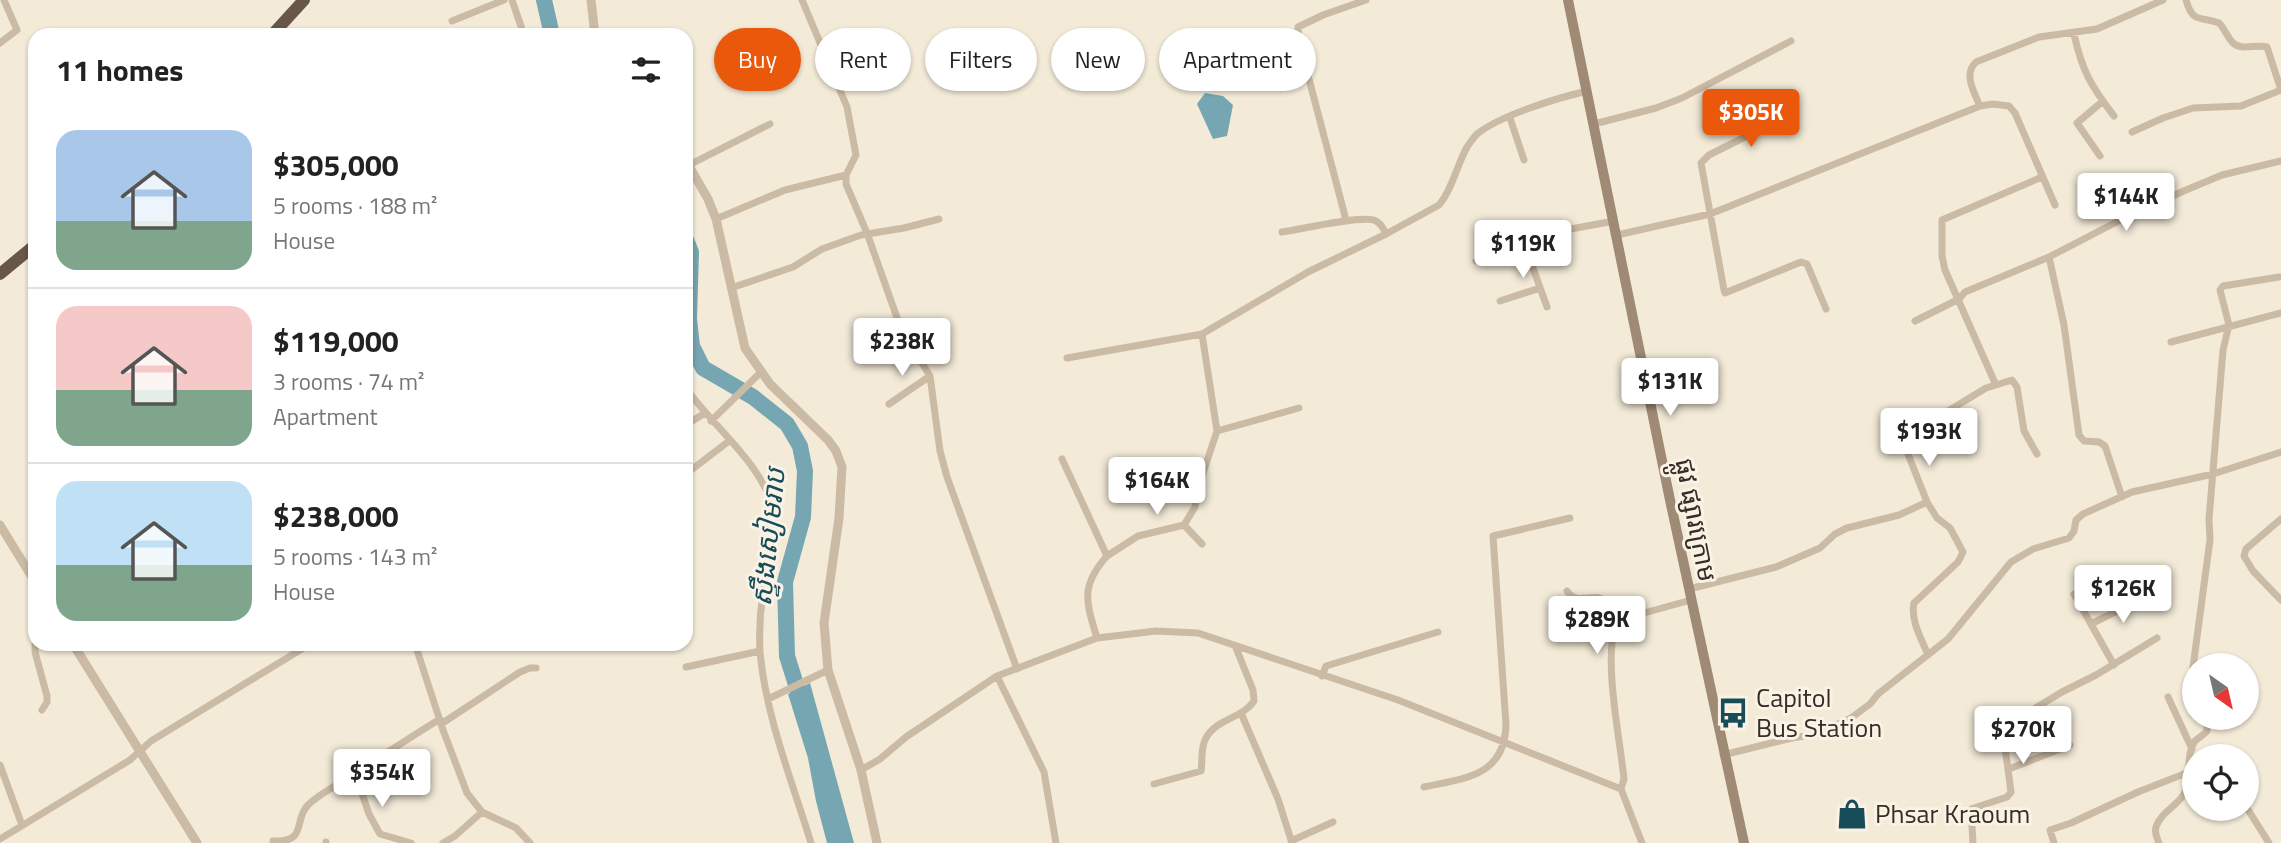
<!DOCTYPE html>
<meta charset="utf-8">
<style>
body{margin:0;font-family:"Titillium Web","Noto Sans Khmer",sans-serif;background:#f6f6f6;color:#222;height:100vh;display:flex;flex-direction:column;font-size:26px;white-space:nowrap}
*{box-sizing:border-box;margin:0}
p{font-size:23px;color:#767676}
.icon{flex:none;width:38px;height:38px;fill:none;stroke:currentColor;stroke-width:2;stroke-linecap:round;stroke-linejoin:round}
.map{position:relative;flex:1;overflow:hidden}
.drawer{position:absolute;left:28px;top:28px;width:665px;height:623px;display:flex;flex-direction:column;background:#fff;border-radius:21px;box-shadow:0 2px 5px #0004}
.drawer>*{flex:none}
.hud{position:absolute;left:714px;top:28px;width:665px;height:63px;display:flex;gap:14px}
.needle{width:46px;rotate:146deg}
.fabs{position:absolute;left:2182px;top:653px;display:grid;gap:14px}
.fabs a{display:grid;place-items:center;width:77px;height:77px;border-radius:50%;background:#fff;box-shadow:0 2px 5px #0004;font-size:35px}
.price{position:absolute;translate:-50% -60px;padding:0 16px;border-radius:7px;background:#fff;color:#222;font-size:23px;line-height:46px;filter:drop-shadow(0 2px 4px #0008)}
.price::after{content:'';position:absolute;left:50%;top:42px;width:21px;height:16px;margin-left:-10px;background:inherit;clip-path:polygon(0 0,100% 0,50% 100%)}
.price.selected{background:#ea580c;color:#fff}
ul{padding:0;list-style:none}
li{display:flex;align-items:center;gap:21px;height:175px;padding:0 28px}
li+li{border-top:2px solid #e0e0e0}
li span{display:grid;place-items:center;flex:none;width:196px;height:140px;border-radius:21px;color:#555}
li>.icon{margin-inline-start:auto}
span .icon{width:84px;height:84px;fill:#fffc;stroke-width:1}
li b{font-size:30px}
h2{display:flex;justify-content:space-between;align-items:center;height:84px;padding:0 28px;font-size:30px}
.pill{padding:0 24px;border-radius:32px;background:#fff;box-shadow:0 2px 5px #0004;font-size:24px;line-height:63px}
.pill.selected{background:#ea580c;color:#fff}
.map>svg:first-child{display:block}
.water{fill:#76a6b1}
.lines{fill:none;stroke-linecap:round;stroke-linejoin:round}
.river{stroke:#76a6b1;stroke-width:16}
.minor{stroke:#cbbba4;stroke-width:7}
.tertiary{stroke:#cbbba4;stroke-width:9}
.secondary{stroke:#9f8a75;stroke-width:10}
.trunk{stroke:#685749;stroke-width:12}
.labels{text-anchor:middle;stroke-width:6;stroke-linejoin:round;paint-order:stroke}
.street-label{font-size:26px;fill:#362d26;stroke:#faf3e5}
.poi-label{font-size:26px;fill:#362d26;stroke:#faf3e5;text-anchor:start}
.water-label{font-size:28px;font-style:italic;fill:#194c59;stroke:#faf3e5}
</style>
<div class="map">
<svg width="2281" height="843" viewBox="0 0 2281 843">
<rect width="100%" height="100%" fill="#f3ead8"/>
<!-- water -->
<path class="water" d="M1205 93 1223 96 1233 105 1227 136 1213 139 1197 104Z
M810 683 854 843H827L816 801 808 758 788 694Z"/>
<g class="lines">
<!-- river -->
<path class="river" d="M544 0 552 35
M686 240 691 252 689 319 692 346 703 368 753 397 787 424 800 446 805 471 803 517 785 582 787 656 804 710"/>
<!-- minor -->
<path class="minor" d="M512 0 524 35
M802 0 847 107 856 155 846 175V184L867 233 901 329 930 376 940 451 947 477 1017 669
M452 21 504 0
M2074 34C2082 71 2091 86 2114 116
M0 43 17 30 4 0
M1980 106C1974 92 1963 74 1976 62L2039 37 2097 29 2163 0
M1785 117 1709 155 1701 163 1724 290 1725 293 1801 262 1807 264 1826 309
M1510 118 1524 160
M1594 124 1656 108 1682 98 1791 41
M2132 132 2163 118 2193 108 2241 106 2281 90 2267 47C2256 44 2241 51 2233 43 2227 37 2225 29 2219 23 2200 16 2193 24 2186 0
M2100 156 2077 123 2103 101
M689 165 770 124
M716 219 785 190 846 175
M1346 220 1299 41 1298 27 1323 15 1366 0
M1282 232C1299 230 1364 214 1376 221 1381 224 1384 229 1386 234
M1617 235 1710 214 1980 106 1993 104 2009 106 2015 113 2055 205
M1524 243 1547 307
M2049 257 2064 325 2079 435 2084 441 2099 442 2105 446 2122 497
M1476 261 1549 233 1614 221
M731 288 793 267 822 249 861 235 904 228 939 219
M1500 301 1540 288
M1915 321 1959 299 1965 292 2049 257 2128 216 2186 190 2222 175 2281 161
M2171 342 2281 313
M1067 358 1202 334
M1995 383 1945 270 1942 256V220L2042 177
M686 388C712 426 762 463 773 509 779 535 767 567 763 593 760 612 759 633 760 652 766 717 792 781 811 843
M889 404 930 376
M711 421 761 372
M686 425 705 413
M1217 431 1299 408
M1062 459 1107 556C1080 586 1086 602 1097 638
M686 474 729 441
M2281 519 2246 549 2244 556 2253 571 2281 600
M1184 525 1195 507 1199 485 1217 431 1202 334 1308 272 1386 234 1439 205C1452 190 1457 165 1467 147 1470 143 1473 138 1477 134 1501 115 1557 98 1587 91
M1107 556 1138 536 1184 525 1202 544
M1689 589 1776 567 1820 548 1835 534 1847 528 1899 515 1927 502
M1567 591C1578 608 1596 589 1607 603 1611 608 1613 617 1616 624
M2074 594 2114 665
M2091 624 2141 599
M35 644V652L47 696V702L42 710
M415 644 443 730 467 793 482 812 516 828 530 843
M1928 655C1922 640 1910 620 1914 603L1958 562 1963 552 1950 528 1937 518 1927 502 1902 439 1986 388 2012 380 2017 387 2024 431 2037 454
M686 667 760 651
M997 676 1044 772 1056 843
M1322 676 1326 666 1438 632
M2194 691 2192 685 2193 667 2210 540 2209 519 2223 350 2229 325 2220 290 2223 286 2279 277
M2168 697 2192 749
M768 699 828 670
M1241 713 1278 799 1292 843
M441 724 520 672 530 668H536
M1723 755 1792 738 1817 734 1851 718 1870 704 1878 694 1948 639 2011 562 2033 549 2069 538 2074 531 2076 520 2083 514 2132 492 2213 474 2281 452
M0 765 22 825
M2009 769 2070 745
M861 770 880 759 906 737 997 676 1097 638 1156 631 1198 633 1398 700 1621 789 1642 843
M355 773 369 814 380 834 411 843
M1154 784 1201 771C1203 760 1200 748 1206 738 1217 718 1242 719 1254 701L1253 690 1236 648
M1424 787C1465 778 1504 777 1506 725L1493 536 1570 518
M1621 789 1624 779C1620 739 1603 659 1616 624L1626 618 1691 600
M2247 808 2269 843
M0 839 130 760 151 741 310 644
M273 841C308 843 293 820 308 805 319 794 336 786 349 777 379 758 409 738 440 719
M1291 841 1333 822
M326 842V843
M443 843 455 836 482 812
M1973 843 1971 809 2007 797 2011 792 2003 732 2006 726 2062 692 2096 675 2157 638
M2054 843 2050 830 2071 823 2138 792 2194 770
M2159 843C2157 838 2154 833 2156 827 2160 813 2177 806 2184 794 2192 779 2185 755 2195 741 2199 737 2204 735 2207 731V718"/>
<!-- tertiary -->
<path class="tertiary" d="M591 0 595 35
M686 161 708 199 716 219 745 348 770 384 828 440 836 451 842 467 839 518 824 623 828 670 861 770 877 843
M0 525 35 582
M73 644 197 843"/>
<!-- secondary -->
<path class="secondary" d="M1568 0 1670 500 1744 843"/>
<!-- trunk -->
<path class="trunk" d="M272 35 304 0
M0 274 35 245"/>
</g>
<!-- icons -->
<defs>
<g id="bus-bare" transform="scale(2.415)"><path d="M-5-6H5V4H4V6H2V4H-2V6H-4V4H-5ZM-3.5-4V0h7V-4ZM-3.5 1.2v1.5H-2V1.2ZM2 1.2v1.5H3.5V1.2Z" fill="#194c59" stroke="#faf3e5" stroke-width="2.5" paint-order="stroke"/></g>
<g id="shop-bare" transform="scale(2.415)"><path d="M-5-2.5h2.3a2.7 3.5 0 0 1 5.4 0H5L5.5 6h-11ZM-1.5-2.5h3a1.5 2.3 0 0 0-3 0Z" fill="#194c59" stroke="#faf3e5" stroke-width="2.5" paint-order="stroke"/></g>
</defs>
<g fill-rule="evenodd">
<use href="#bus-bare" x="1733" y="713"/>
<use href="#shop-bare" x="1852" y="814"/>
</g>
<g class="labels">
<!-- street labels -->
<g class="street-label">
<text transform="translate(1696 520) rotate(79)" y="9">ផ្លូវ ផ្សារក្រោម</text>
</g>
<!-- poi labels -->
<g class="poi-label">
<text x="1756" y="707">Capitol<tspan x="1756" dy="30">Bus Station</tspan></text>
<text x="1875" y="823">Phsar Kraoum</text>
</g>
<!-- water labels -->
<g class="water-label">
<text transform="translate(768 537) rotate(-84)" y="10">ស្ទឹងសៀមរាប</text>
</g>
</g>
</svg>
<div class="fabs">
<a><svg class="needle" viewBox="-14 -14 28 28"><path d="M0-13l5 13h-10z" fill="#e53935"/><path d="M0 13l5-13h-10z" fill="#767676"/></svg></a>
<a><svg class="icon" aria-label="locate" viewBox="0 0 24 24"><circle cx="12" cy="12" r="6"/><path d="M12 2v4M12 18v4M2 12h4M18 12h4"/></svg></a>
</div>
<b class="price selected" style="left:1751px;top:149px">$305K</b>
<b class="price" style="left:2126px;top:233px">$144K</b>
<b class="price" style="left:1523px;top:280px">$119K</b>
<b class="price" style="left:902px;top:378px">$238K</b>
<b class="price" style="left:1670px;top:418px">$131K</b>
<b class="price" style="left:1929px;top:468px">$193K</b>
<b class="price" style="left:1157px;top:517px">$164K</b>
<b class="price" style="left:2123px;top:625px">$126K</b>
<b class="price" style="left:1597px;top:656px">$289K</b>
<b class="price" style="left:2023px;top:766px">$270K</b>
<b class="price" style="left:382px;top:809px">$354K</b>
<div class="hud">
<a class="pill selected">Buy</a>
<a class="pill">Rent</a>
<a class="pill">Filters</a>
<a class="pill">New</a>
<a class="pill">Apartment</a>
</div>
<section class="drawer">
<h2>11 homes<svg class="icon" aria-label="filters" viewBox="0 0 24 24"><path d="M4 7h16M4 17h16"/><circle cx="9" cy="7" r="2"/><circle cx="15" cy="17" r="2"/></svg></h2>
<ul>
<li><span style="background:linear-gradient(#a9c7e8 65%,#7fa58c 0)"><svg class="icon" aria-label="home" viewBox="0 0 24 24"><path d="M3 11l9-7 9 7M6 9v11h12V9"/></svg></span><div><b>$305,000</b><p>5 rooms · 188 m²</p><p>House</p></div></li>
<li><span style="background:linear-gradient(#f6c9c9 60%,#7fa58c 0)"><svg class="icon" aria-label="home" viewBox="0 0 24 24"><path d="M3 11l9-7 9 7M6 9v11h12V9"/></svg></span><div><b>$119,000</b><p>3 rooms · 74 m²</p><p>Apartment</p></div></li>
<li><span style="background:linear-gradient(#bfe0f5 60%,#7fa58c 0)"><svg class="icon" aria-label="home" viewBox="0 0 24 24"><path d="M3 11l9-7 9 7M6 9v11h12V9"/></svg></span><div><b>$238,000</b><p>5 rooms · 143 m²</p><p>House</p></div></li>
</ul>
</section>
</div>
